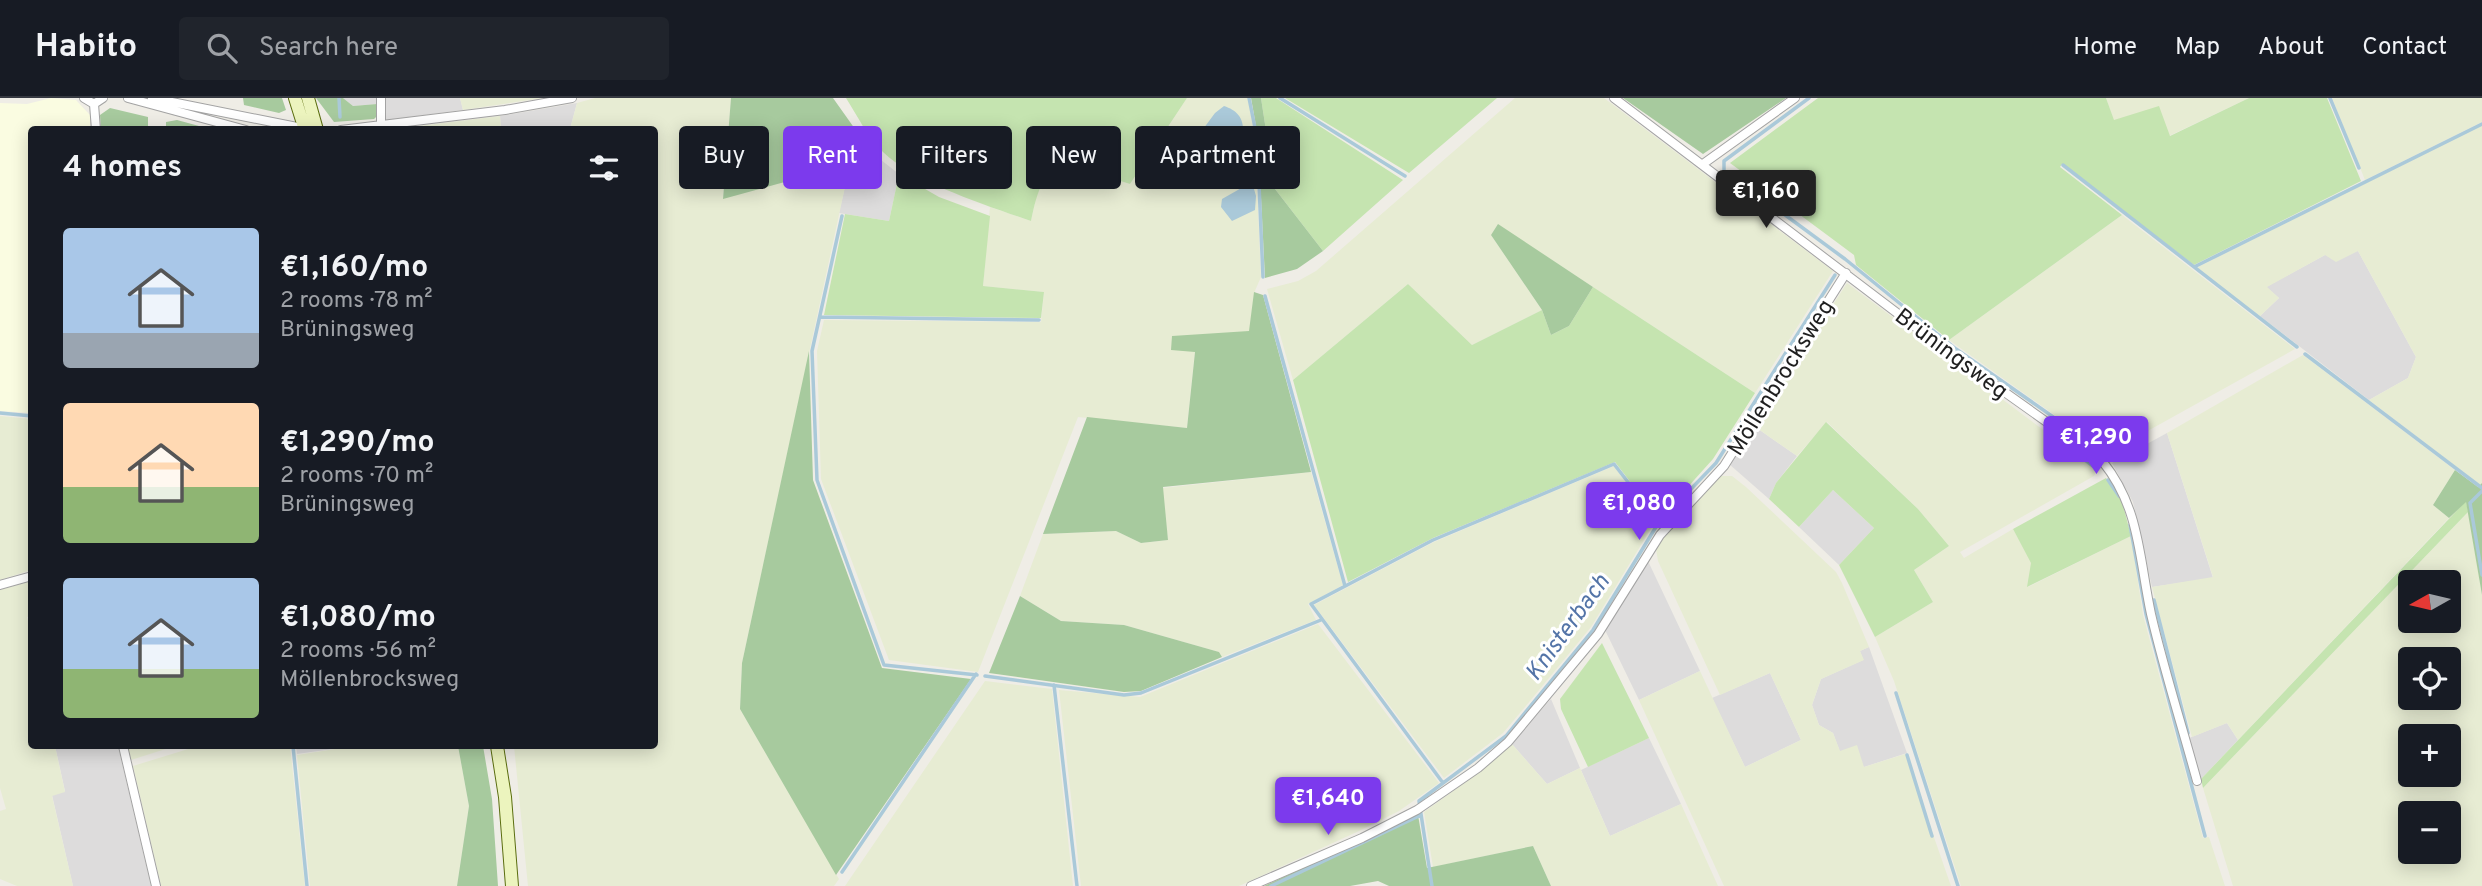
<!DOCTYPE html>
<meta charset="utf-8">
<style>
body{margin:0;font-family:Overpass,sans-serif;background:#20242c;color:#f1f3f6;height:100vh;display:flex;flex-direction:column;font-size:26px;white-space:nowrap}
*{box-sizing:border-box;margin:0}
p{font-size:23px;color:#9ea1a6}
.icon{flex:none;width:38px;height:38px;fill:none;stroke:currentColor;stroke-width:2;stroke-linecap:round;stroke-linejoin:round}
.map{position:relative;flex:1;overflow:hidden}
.side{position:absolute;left:28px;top:28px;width:630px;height:623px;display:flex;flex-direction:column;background:#171b24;border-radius:7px;box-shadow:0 4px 18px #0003}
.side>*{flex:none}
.banner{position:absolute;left:679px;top:28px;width:665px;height:63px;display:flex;gap:14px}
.needle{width:46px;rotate:262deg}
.tools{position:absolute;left:2398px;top:472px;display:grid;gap:14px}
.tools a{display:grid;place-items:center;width:63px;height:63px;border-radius:7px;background:#171b24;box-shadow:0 4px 18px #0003;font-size:35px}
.price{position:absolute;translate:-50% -60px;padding:0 16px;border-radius:7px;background:#7c3aed;color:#fff;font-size:23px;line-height:46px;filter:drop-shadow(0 2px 4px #0008)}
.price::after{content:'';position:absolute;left:50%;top:42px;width:21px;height:16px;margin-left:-10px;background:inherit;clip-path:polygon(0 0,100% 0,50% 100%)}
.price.current{background:#222;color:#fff}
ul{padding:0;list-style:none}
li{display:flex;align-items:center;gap:21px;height:175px;padding:0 35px}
li span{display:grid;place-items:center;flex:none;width:196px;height:140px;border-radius:7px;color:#555}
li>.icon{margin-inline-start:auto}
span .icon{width:84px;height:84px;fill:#fffc;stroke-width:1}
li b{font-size:30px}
h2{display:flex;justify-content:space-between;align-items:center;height:84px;padding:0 35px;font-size:30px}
.pill{padding:0 24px;border-radius:7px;background:#171b24;box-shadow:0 4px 18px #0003;font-size:24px;line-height:63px}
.pill.current{background:#7c3aed;color:#fff}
header{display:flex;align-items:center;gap:42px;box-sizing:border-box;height:98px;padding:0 35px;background:#171b24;border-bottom:2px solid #363941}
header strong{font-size:33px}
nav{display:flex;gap:38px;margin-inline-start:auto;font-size:24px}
.search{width:490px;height:63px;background:#20242c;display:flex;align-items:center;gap:18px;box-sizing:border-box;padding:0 24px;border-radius:7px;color:#9ea1a6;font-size:26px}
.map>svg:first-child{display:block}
.residential{fill:#dddcdc}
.education{fill:#fafce1}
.farmland{fill:#e7ecd3;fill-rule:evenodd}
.grass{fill:#c5e4b0}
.forest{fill:#a7ca9e}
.water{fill:#aac9d9}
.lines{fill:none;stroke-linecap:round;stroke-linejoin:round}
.stream{stroke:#aac9d9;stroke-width:3.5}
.street-casing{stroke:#a3a3a3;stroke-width:10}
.secondary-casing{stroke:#5a6d0e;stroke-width:14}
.street{stroke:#fff;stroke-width:8}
.secondary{stroke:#ecf4be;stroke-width:12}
.labels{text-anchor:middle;stroke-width:6;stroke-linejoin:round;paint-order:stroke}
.street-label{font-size:23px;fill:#1f1f1f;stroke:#fff}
.water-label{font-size:24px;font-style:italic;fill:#5374a7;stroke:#fff}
</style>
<header>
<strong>Habito</strong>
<div class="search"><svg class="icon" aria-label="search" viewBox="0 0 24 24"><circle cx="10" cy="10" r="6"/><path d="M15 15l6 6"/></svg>Search here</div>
<nav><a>Home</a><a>Map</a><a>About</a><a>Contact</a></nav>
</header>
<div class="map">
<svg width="2482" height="788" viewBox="0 0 2482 788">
<rect width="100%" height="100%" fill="#efede6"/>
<!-- residential -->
<path class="residential" d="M343 0H377V6L353 8Z
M385 0H460L463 12 386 22Z
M577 5 570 31H501L500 18Z
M872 55 899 76 889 123 839 115 850 66Z
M2358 153 2416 259 2408 280 2369 302 2260 218 2279 200 2266 189 2325 157Z
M1754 328 1797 358 1776 385 1769 401 1729 366Z
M2167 335 2213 480 2152 489 2133 404 2112 365Z
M1833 392 1874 430 1839 467 1799 429Z
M1648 463 1700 573 1639 602 1605 532Z
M1869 549 1907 655 1864 669 1840 654 1833 635 1819 627 1812 607 1821 581 1863 562 1860 553Z
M1770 575 1801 642 1745 669 1712 600Z
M1551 601 1580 670 1547 686 1511 645Z
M2227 625 2238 642 2201 681 2189 640Z
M1649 640 1681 706 1610 738 1581 672Z
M55 648H118L151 788H73L52 697 65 693Z
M296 648H354L297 656Z"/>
<!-- education -->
<path class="education" d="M51 0 76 2 90 17V31L32 32 31 315 0 313V5L27 6Z"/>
<!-- farmland -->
<path class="farmland" d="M460 0H543L463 12Z
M595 0H731L723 100 850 66 742 565 740 611 839 781 834 788H528L514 648H654V32L570 31 577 5Z
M1187 0H1248L1255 40 1261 179 1254 195 1250 233 1195 253 1187 330 1078 319 978 574 889 562 821 381 817 253 824 222 1041 224 1044 194 983 188 990 109 1031 123 1038 91 1051 71 1062 65 1130 86Z
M1515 0H1604L1833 173 1755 295 1498 127 1491 137 1542 212 1472 247 1408 186 1293 282 1267 191 1298 183 1316 173Z
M2106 0H2249L2169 38 2114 23Z
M2332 0H2482V24L2365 82Z
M500 18 501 31 403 32V30Z
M2482 27V385L2480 387 2369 302 2408 280 2416 259 2358 153 2336 164 2325 157 2267 189 2279 200 2260 218 2196 170Z
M2122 117 2295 251 2108 355 1949 242Z
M1847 185 2097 372 2094 378 1960 454 1964 460 2013 431 2032 465 2028 489 2131 438 2143 517 2203 740 2209 739 2225 788H1961L1894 583 1875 539 1933 504 1914 472 1949 448 1918 411 1827 324 1797 358 1754 328Z
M2303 257 2455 372 2433 407 2449 420 2238 642 2227 625 2192 639 2152 489 2213 479 2167 335Z
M0 318 32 321 31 472 0 482Z
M1614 368 1655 424 1591 529 1525 609 1503 635 1444 680 1314 507 1434 444Z
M1311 374 1343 487 1308 506 1316 522 1222 559 1219 554 1124 527 1061 523 1020 498 1043 436 1116 433 1141 445 1168 442 1162 390Z
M1720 378H1732L1746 389 1836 474 1842 485 1869 549 1860 553 1864 562 1821 581 1812 607 1819 627 1833 635 1840 653 1857 647 1864 669 1905 656 1951 788H1724L1639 602 1700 573 1745 669 1801 642 1770 575 1720 597 1658 463 1656 451 1663 439Z
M2468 414 2482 497V788H2233L2203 690ZM2410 485H2448V523H2410ZM2410 562H2448V600H2410ZM2410 639H2448V677H2410ZM2410 716H2448V754H2410Z
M31 483V518L27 519 32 539V648H55L65 694 52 698 73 788H17L0 781V713L6 711 0 690V492Z
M1318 526 1439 685 1399 713 1359 733 1239 788H1081L1059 592 1140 599Z
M985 583 1052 591 1073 788H845Z
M1511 645 1547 686 1580 670 1610 738 1681 706 1718 788H1551L1533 748 1433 769 1424 714 1481 673Z
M127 648H175L131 662Z
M198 648H290L305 788H161L133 668Z
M354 648H458L469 708 457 788H310L297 657Z"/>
<!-- grass -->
<path class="grass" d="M846 0H1187L1130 86 1062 65C1040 78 1036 100 1031 123 988 108 915 85 883 54 868 40 857 17 846 0Z
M1261 0H1276L1403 82 1323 153 1275 91Z
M1285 0H1497L1409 75Z
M1818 0H2106L2114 22 2159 8 2170 38 2249 0H2327L2361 83 2194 167 2062 66 2060 69 2122 117 1949 242 1856 167 1854 157 1730 65Z
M899 76 939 99 990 118 983 188 1044 194 1041 220 824 217 845 116 889 123Z
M1408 186 1472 247 1542 212 1551 237 1569 228 1593 189 1755 295 1713 361 1659 421 1615 364 1433 440 1348 484 1293 282Z
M1826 324 1918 411 1949 448 1914 472 1933 504 1875 539 1839 467 1874 430 1833 392 1799 429 1769 401 1776 385Z
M2106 380 2122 403 2131 438 2027 489 2031 465 2013 431Z
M2466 403 2468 414 2203 690 2201 681Z
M1602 545 1649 640 1588 669 1561 611 1560 601Z"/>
<!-- forest -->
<path class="forest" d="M243 0H282L286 12 279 15 244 7Z
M316 0H343L353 8 377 6V18L374 21 334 24Z
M731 0H833L872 55 850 66 723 101Z
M1251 0H1261L1275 91 1323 153 1297 171 1265 180 1258 39Z
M1623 0H1786L1703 56Z
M110 10 148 19V30L101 31 100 17Z
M177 22 210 31H213H166V24Z
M1498 126 1593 189 1569 228 1551 237 1542 212 1491 137Z
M1254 194 1263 197 1311 374 1163 389 1168 442 1141 445 1116 433 1043 436 1087 319 1187 330 1195 254 1171 252 1172 238 1249 233Z
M809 253 813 382 882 570 971 581 836 777 740 611 742 565Z
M2455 372 2478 389 2482 385V497L2466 404 2449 420 2433 407Z
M1020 498 1061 523 1124 527 1219 554 1222 559 1141 593 1124 594 989 575Z
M458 648H483L492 701 498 788H457L469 708Z
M1418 717 1427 770 1533 748 1551 788H1389L1378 783 1350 788H1264Z"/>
<!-- water -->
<path class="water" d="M1224 8C1236 12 1244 19 1243 34L1225 64 1211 80 1199 79 1184 71 1181 61 1215 15Z
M1252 84 1256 98 1255 112 1232 123 1221 109 1222 101Z"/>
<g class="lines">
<!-- stream -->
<path class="stream" d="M339 0 340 19
M1249 0 1257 40 1263 179
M1280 0 1405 78
M1809 0 1724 63V72L1845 161 1956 251 2102 353
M2330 0 2359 70
M2063 67 2297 249
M842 118 812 253 817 382 884 567 977 577
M2194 169 2482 26
M1265 198 1345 488
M820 219 1039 222
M2305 256 2482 390
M0 315 32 318
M2056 340 2097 371
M2108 382 2119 398
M2482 393 2470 405 2482 477
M2130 427 2146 516 2205 738
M2154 502 2188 635
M985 578 1124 597 1141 595 1321 522
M1054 587 1077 788
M1896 595 1958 788
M293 648 307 788
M1907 657 1932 738
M1443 685 1311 506 1433 442 1614 366 1659 424
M842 774 976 576
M1271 788 1421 717
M1432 788 1419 703 1506 638 1593 532 1659 424 1716 365 1835 177"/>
<!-- street casing -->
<g class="street-casing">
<path id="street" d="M84 0 94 6 103 0
M128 0 246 32
M152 0 307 31
M381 0V27
M1614 0 1951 256 2103 364C2140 410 2139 460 2151 516 2164 572 2182 628 2197 683
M94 6 96 32
M341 32 505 12 572 0
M1703 66 1795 0
M0 487 32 478
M123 648 156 788
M1251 788 1362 740 1417 712 1478 670 1508 644 1598 536 1660 437 1724 368 1846 175"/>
</g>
<!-- secondary casing -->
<g class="secondary-casing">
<path id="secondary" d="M295 0 305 32
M308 0 317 32
M497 648 505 699 512 788"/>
</g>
<!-- street -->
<use href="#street" class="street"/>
<!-- secondary -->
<use href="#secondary" class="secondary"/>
</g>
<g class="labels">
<!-- street labels -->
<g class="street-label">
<text transform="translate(1952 255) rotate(37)" y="8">Brüningsweg</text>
<text transform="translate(1780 279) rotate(-58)" y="8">Möllenbrocksweg</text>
</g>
<!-- water labels -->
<g class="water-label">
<text transform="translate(1567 529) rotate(-54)" y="8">Knisterbach</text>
</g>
</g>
</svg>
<div class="tools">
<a><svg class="needle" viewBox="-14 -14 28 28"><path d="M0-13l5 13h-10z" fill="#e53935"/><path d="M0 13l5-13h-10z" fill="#9ea1a6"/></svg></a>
<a><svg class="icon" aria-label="locate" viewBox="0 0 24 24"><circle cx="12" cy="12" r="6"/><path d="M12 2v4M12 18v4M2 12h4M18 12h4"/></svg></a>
<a>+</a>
<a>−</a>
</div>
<b class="price current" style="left:1766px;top:132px">€1,160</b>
<b class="price" style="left:2096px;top:378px">€1,290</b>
<b class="price" style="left:1639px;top:444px">€1,080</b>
<b class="price" style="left:1328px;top:739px">€1,640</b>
<div class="banner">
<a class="pill">Buy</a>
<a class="pill current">Rent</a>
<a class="pill">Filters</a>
<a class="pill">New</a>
<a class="pill">Apartment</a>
</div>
<section class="side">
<h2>4 homes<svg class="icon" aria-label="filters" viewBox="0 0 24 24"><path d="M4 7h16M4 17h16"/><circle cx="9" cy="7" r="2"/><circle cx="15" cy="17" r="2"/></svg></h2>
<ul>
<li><span style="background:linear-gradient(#a9c7e8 75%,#9aa5b1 0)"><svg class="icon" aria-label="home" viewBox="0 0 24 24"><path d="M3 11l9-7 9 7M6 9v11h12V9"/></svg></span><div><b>€1,160/mo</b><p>2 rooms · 78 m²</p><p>Brüningsweg</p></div></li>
<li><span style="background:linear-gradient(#ffd9b3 60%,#8fb573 0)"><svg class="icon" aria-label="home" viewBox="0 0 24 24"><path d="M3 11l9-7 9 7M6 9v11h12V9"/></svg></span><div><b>€1,290/mo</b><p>2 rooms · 70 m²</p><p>Brüningsweg</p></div></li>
<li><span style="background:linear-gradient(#a9c7e8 65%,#8fb573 0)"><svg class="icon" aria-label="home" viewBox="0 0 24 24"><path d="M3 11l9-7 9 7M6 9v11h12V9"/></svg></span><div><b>€1,080/mo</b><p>2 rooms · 56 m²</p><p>Möllenbrocksweg</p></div></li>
</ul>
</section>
</div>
